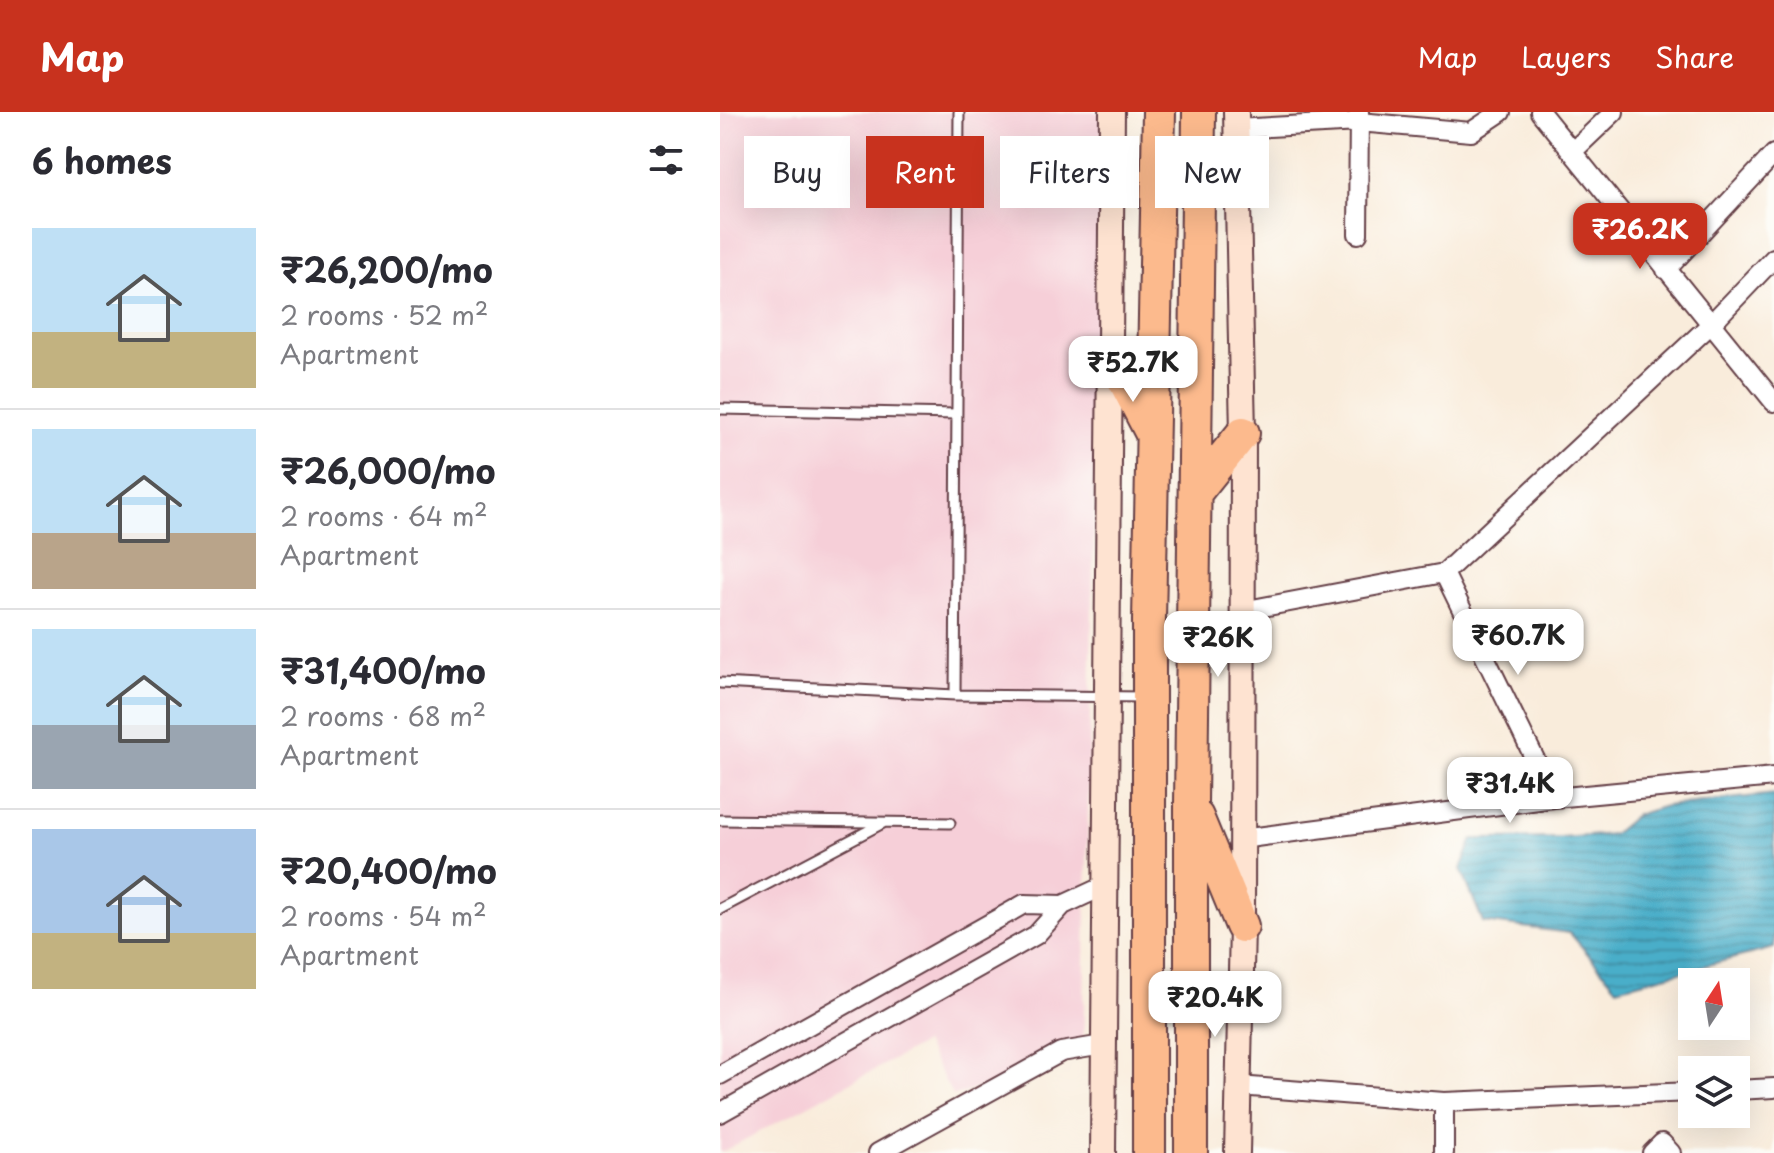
<!DOCTYPE html>
<meta charset="utf-8">
<style>
body{margin:0;font-family:"Playpen Sans",sans-serif;background:#f2f2f3;color:#2b2b33;height:100vh;display:flex;flex-direction:column;font-size:30px;white-space:nowrap}
*{box-sizing:border-box;margin:0}
p{font-size:26px;color:#7c7c81}
.icon{flex:none;width:44px;height:44px;fill:none;stroke:currentColor;stroke-width:2;stroke-linecap:round;stroke-linejoin:round}
.map{position:relative;flex:1;overflow:hidden}
.drawer{display:flex;flex-direction:column;background:#fff;width:720px}
.drawer>*{flex:none}
.hud{position:absolute;left:24px;top:24px;width:760px;height:72px;display:flex;gap:16px}
.needle{width:52px;rotate:12deg}
.fabs{position:absolute;left:958px;top:856px;display:grid;gap:16px}
.fabs a{display:grid;place-items:center;width:72px;height:72px;border-radius:0px;background:#fff;box-shadow:0 8px 32px #0002;font-size:40px}
.price{position:absolute;translate:-50% -68px;padding:0 18px;border-radius:16px;background:#fff;color:#222;font-size:26px;line-height:52px;filter:drop-shadow(0 2px 4px #0008)}
.price::after{content:'';position:absolute;left:50%;top:48px;width:24px;height:18px;margin-left:-12px;background:inherit;clip-path:polygon(0 0,100% 0,50% 100%)}
.price.current{background:#c8321e;color:#fff}
ul{padding:0;list-style:none}
li{display:flex;align-items:center;gap:24px;height:200px;padding:0 32px}
li+li{border-top:2px solid #e1e1e2}
li span{display:grid;place-items:center;flex:none;width:224px;height:160px;border-radius:0px;color:#555}
li>.icon{margin-inline-start:auto}
span .icon{width:96px;height:96px;fill:#fffc;stroke-width:1}
li b{font-size:34px}
h2{display:flex;justify-content:space-between;align-items:center;height:96px;padding:0 32px;font-size:34px}
.tag{padding:0 28px;border-radius:0px;background:#fff;box-shadow:0 8px 32px #0002;font-size:28px;line-height:72px}
.tag.current{background:#c8321e;color:#fff}
header{display:flex;align-items:center;gap:48px;box-sizing:border-box;height:112px;padding:0 40px;background:#c8321e;color:#fff}
header strong{font-size:38px}
nav{display:flex;gap:44px;margin-inline-start:auto;font-size:28px}
main{display:flex;flex:1;min-height:0}
.map>svg:first-child{display:block}
.built{fill:#f6cfd8}
.water{fill:url(#water-rules);stroke:#4a667a;stroke-width:2}
.lines{fill:none;stroke-linecap:round;stroke-linejoin:round}
.lane-casing{stroke:#643e45;stroke-width:13}
.street-casing{stroke:#643e45;stroke-width:22}
.secondary-casing{stroke:#643e45;stroke-width:28}
.highway-casing{stroke:#643e45;stroke-width:36}
.lane{stroke:#fff;stroke-width:9}
.street{stroke:#fff;stroke-width:18}
.secondary{stroke:#fee3d1;stroke-width:24}
.highway{stroke:#fcba8d;stroke-width:32}
</style>
<header>
<strong>Map</strong>
<nav><a>Map</a><a>Layers</a><a>Share</a></nav>
</header>
<main>
<section class="drawer">
<h2>6 homes<svg class="icon" aria-label="filters" viewBox="0 0 24 24"><path d="M4 7h16M4 17h16"/><circle cx="9" cy="7" r="2"/><circle cx="15" cy="17" r="2"/></svg></h2>
<ul>
<li><span style="background:linear-gradient(#bfe0f5 65%,#c2b280 0)"><svg class="icon" aria-label="home" viewBox="0 0 24 24"><path d="M3 11l9-7 9 7M6 9v11h12V9"/></svg></span><div><b>₹26,200/mo</b><p>2 rooms · 52 m²</p><p>Apartment</p></div></li>
<li><span style="background:linear-gradient(#bfe0f5 65%,#b9a48a 0)"><svg class="icon" aria-label="home" viewBox="0 0 24 24"><path d="M3 11l9-7 9 7M6 9v11h12V9"/></svg></span><div><b>₹26,000/mo</b><p>2 rooms · 64 m²</p><p>Apartment</p></div></li>
<li><span style="background:linear-gradient(#bfe0f5 60%,#9aa5b1 0)"><svg class="icon" aria-label="home" viewBox="0 0 24 24"><path d="M3 11l9-7 9 7M6 9v11h12V9"/></svg></span><div><b>₹31,400/mo</b><p>2 rooms · 68 m²</p><p>Apartment</p></div></li>
<li><span style="background:linear-gradient(#a9c7e8 65%,#c2b280 0)"><svg class="icon" aria-label="home" viewBox="0 0 24 24"><path d="M3 11l9-7 9 7M6 9v11h12V9"/></svg></span><div><b>₹20,400/mo</b><p>2 rooms · 54 m²</p><p>Apartment</p></div></li>
</ul>
</section>
<div class="map">
<svg width="1054" height="1041" viewBox="0 0 1054 1041">
<defs>
<pattern id="water-rules" width="6" height="5" patternUnits="userSpaceOnUse" patternTransform="scale(2)"><rect width="6" height="5" fill="#49aec9"/><path d="M0 2.5h6" fill="none" stroke="#3f8da3"/></pattern>
</defs>
<rect width="100%" height="100%" fill="#fdfcf7"/>
<filter id="ink" filterUnits="userSpaceOnUse"><feTurbulence type="fractalNoise" baseFrequency=".0125" numOctaves="2"/><feDisplacementMap in="SourceGraphic" scale="16" xChannelSelector="R" yChannelSelector="G"/><feConvolveMatrix kernelMatrix="1 2 1 2 8 2 1 2 1" color-interpolation-filters="sRGB"/></filter>
<filter id="wash" filterUnits="userSpaceOnUse"><feTurbulence type="fractalNoise" baseFrequency=".006" numOctaves="4" result="noise"/><feDisplacementMap in="SourceGraphic" scale="32" xChannelSelector="R" yChannelSelector="G"/><feGaussianBlur stdDeviation="1.8" result="paint"/><feColorMatrix in="noise" values="0 0 0 0 0 0 0 0 0 0 0 0 0 0 0 0 0 1.4 0 .05"/><feComposite in="paint" operator="in"/></filter>
<g filter="url(#wash)">
<rect width="100%" height="100%" fill="#f9ecdb"/>
<!-- built -->
<path class="built" d="M0 0H382L363 943 233 984 204 931 0 1041Z"/>
<!-- water -->
<path class="water" d="M1054 682V836L917 871 897 876 850 821 763 810 741 757 753 727 841 726 893 722 916 703 945 694Z"/>
</g>
<g filter="url(#ink)">
<g class="lines">
<!-- lane casing -->
<g class="lane-casing">
<path id="lane" d="M0 297 236 302
M0 571 235 583 424 585
M235 583 239 0
M0 708 230 711
M0 797 163 711"/>
</g>
<!-- street casing -->
<g class="street-casing">
<path id="street" d="M820 0 1054 290
M515 17 639 10 751 20 781 0
M852 40 894 0
M638 122 639 0
M946 158 1054 42
M724 461 834 686
M522 499 724 461 990 213 1054 146
M521 727 834 686 1054 665
M0 963 304 792 343 793
M518 974 724 990 972 980
M1016 978 1054 976
M0 1001 316 823 343 793 384 774
M158 1041 341 940 383 933
M724 1041V990
M932 1041 942 1031 951 1041"/>
</g>
<!-- secondary casing -->
<g class="secondary-casing">
<path id="secondary" d="M516 0 523 321 522 814 517 1041
M383 1041 392 0"/>
</g>
<!-- highway casing -->
<g class="highway-casing">
<path id="highway" d="M390 241 432 322
M475 381 523 321
M477 705 522 814
M429 1041V509L439 0
M471 1041V691L479 0"/>
</g>
<!-- lane -->
<use href="#lane" class="lane"/>
<!-- street -->
<use href="#street" class="street"/>
<!-- secondary -->
<use href="#secondary" class="secondary"/>
<!-- highway -->
<use href="#highway" class="highway"/>
</g>
</g>
</svg>
<div class="fabs">
<a><svg class="needle" viewBox="-14 -14 28 28"><path d="M0-13l5 13h-10z" fill="#e53935"/><path d="M0 13l5-13h-10z" fill="#7c7c81"/></svg></a>
<a><svg class="icon" aria-label="layers" viewBox="0 0 24 24"><path d="M12 4l9 5-9 5-9-5zM3 14l9 5 9-5"/></svg></a>
</div>
<b class="price current" style="left:920px;top:159px">₹26.2K</b>
<b class="price" style="left:413px;top:292px">₹52.7K</b>
<b class="price" style="left:798px;top:565px">₹60.7K</b>
<b class="price" style="left:498px;top:567px">₹26K</b>
<b class="price" style="left:790px;top:713px">₹31.4K</b>
<b class="price" style="left:495px;top:927px">₹20.4K</b>
<div class="hud">
<a class="tag">Buy</a>
<a class="tag current">Rent</a>
<a class="tag">Filters</a>
<a class="tag">New</a>
</div>
</div>
</main>
